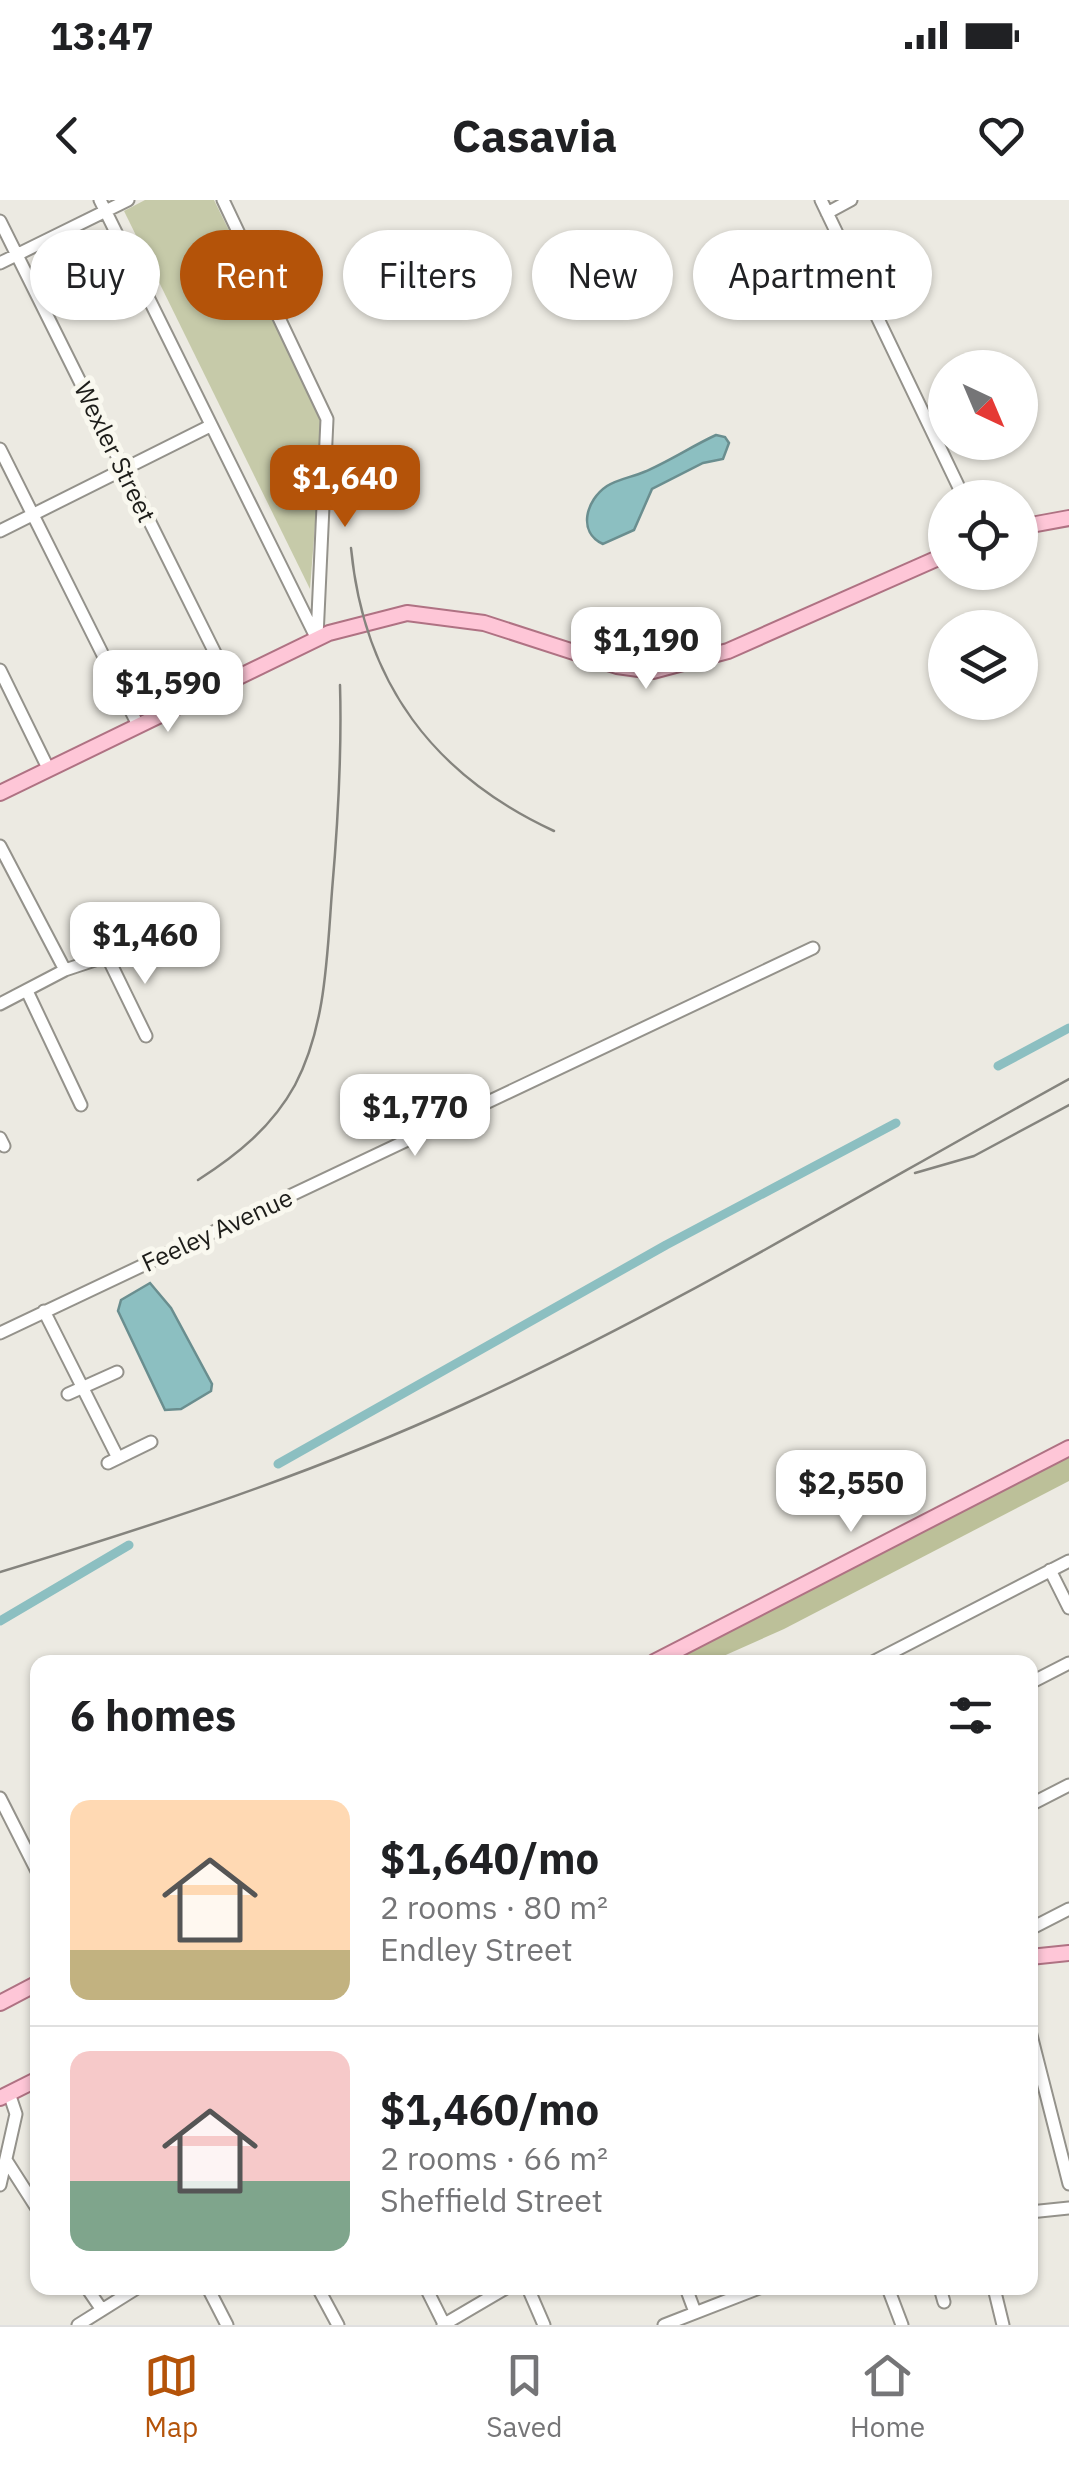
<!DOCTYPE html>
<meta charset="utf-8">
<style>
body{margin:0;font-family:"IBM Plex Sans",sans-serif;background:#f6f6f6;color:#202124;height:100vh;display:flex;flex-direction:column;font-size:38px;white-space:nowrap}
*{box-sizing:border-box;margin:0}
p{font-size:32px;color:#757577}
.icon{flex:none;width:55px;height:55px;fill:none;stroke:currentColor;stroke-width:2;stroke-linecap:round;stroke-linejoin:round}
.map{position:relative;flex:1;overflow:hidden}
.side{position:absolute;left:30px;top:1455px;width:1008px;height:640px;display:flex;flex-direction:column;background:#fff;border-radius:20px;box-shadow:0 2px 8px #0004}
.side>*{flex:none}
.hud{position:absolute;left:30px;top:30px;width:1010px;height:90px;display:flex;gap:20px}
.needle{width:65px;rotate:136deg}
.fabs{position:absolute;left:928px;top:150px;display:grid;gap:20px}
.fabs a{display:grid;place-items:center;width:110px;height:110px;border-radius:50%;background:#fff;box-shadow:0 2px 8px #0004;font-size:50px}
.price{position:absolute;translate:-50% -85px;padding:0 22px;border-radius:20px;background:#fff;color:#222;font-size:32px;line-height:65px;filter:drop-shadow(0 2px 5px #0008)}
.price::after{content:'';position:absolute;left:50%;top:60px;width:30px;height:22px;margin-left:-15px;background:inherit;clip-path:polygon(0 0,100% 0,50% 100%)}
.price.current{background:#b45309;color:#fff}
ul{padding:0;list-style:none}
li{display:flex;align-items:center;gap:30px;height:250px;padding:0 40px}
li+li{border-top:2px solid #e0e0e0}
li span{display:grid;place-items:center;flex:none;width:280px;height:200px;border-radius:20px;color:#555}
li>.icon{margin-inline-start:auto}
span .icon{width:120px;height:120px;fill:#fffc;stroke-width:1}
li b{font-size:42px}
h2{display:flex;justify-content:space-between;align-items:center;height:120px;padding:0 40px;font-size:42px}
.chip{padding:0 35px;border-radius:45px;background:#fff;box-shadow:0 2px 8px #0004;font-size:35px;line-height:90px}
.chip.current{background:#b45309;color:#fff}
.status{display:flex;justify-content:space-between;align-items:center;height:70px;padding:0 50px;background:#fff;direction:ltr}
.status svg{height:28px;fill:currentColor}
header{display:flex;justify-content:space-between;align-items:center;height:130px;padding:0 40px;background:#fff;font-size:45px;font-weight:800}
.tabs{display:flex;justify-content:space-around;align-items:center;height:140px;border-top:2px solid #e0e0e0;background:#fff;font-size:28px;color:#757577}
.tabs a{display:grid;justify-items:center;gap:5px}
.tabs .current{color:#b45309}
.map>svg:first-child{display:block}
.green{fill:#c6caa9}
.forest{fill:#bcc099}
.water{fill:#8cbfc1;stroke:#6a8e8f;stroke-width:2.5}
.lines{fill:none;stroke-linecap:round;stroke-linejoin:round}
.canal{stroke:#8cbfc1;stroke-width:9}
.minor-casing{stroke:#94928b;stroke-width:15}
.major-casing{stroke:#af7283;stroke-width:18}
.minor{stroke:#fff;stroke-width:11}
.major{stroke:#fec6d7;stroke-width:14}
.rail{stroke:#85847e;stroke-width:2.5}
.labels{text-anchor:middle;stroke-width:10;stroke-linejoin:round;paint-order:stroke}
.street-label{font-size:25px;fill:#1c1c19;stroke:#f9f8ef}
</style>
<div class="status"><b>13:47</b><svg viewBox="0 0 49 12"><path d="M0 12V9h3v3zM5 12V6h3v6zM10 12V3h3v9zM15 12V0h3v12zM26 1h20v11H26zM47 4h2v5h-2z"/></svg></div>
<header><svg class="icon" aria-label="back" viewBox="0 0 24 24"><path d="M15 5l-7 7 7 7"/></svg>Casavia<svg class="icon" aria-label="heart" viewBox="0 0 24 24"><path d="M12 20l-8-8c-3-5 5-10 8-4 3-6 11-1 8 4z"/></svg></header>
<div class="map">
<svg width="1069" height="2125" viewBox="0 0 1069 2125">
<rect width="100%" height="100%" fill="#eceae2"/>
<!-- green -->
<path class="green" d="M145 0H214L323 222 310 389 124 11Z"/>
<!-- forest -->
<path class="forest" d="M1069 1257V1281L784 1429 710 1462H670Z"/>
<!-- water -->
<path class="water" d="M716 235 725 237 729 243 723 259 703 263 652 289 634 330 603 344C577 332 586 300 607 286 618 279 632 277 644 272 668 262 692 246 716 235Z
M150 1083 171 1108 212 1184 211 1191 181 1209 165 1210 118 1111 121 1100Z"/>
<g class="lines">
<!-- canal -->
<path class="canal" d="M998 866 1069 828
M278 1264 666 1045 896 923
M0 1421 129 1345"/>
<!-- minor casing -->
<g class="minor-casing">
<path id="minor" d="M100 0 317 439
M223 0 327 219 317 437
M821 0 964 298
M827 13 851 0
M0 21 230 483
M0 63 128 0
M0 249 138 525
M0 331 210 226
M0 470 48 568
M0 646 65 770
M27 791 81 905
M0 804 65 770 107 756 146 836
M0 938 4 946
M44 1111 118 1258
M0 1133 813 748
M68 1194 117 1172
M108 1263 151 1242
M1050 1370 1069 1408
M873 1462 1069 1361
M1030 1483 1069 1463
M0 1598 38 1673
M1030 1605 1069 1585
M1030 1729 1069 1709
M1030 1831 1069 1984
M6 1960 38 2010
M0 1985 16 1914 9 1893
M1030 2012 1069 2008
M87 2088 102 2110
M208 2088 227 2125
M318 2088 338 2125
M426 2088 444 2124
M528 2088 544 2125
M686 2088 695 2112
M888 2088 902 2125
M940 2088 944 2102
M994 2088 1003 2125
M78 2125 137 2088
M443 2125 506 2088
M664 2125 759 2088"/>
</g>
<!-- major casing -->
<g class="major-casing">
<path id="major" d="M1020 327 1069 318
M0 593 329 433 407 413 484 423 617 466 653 471 728 451 945 355
M654 1462 1069 1248
M1030 1757 1069 1753
M0 1803 38 1783
M0 1898 38 1879"/>
</g>
<!-- minor -->
<use href="#minor" class="minor"/>
<!-- major -->
<use href="#major" class="major"/>
<!-- rail -->
<path class="rail" d="M351 348C364 483 433 575 554 631
M915 973 974 956 1069 905
M198 980C237 955 272 927 295 885 326 826 327 756 332 691 338 622 342 555 340 485
M0 1372C156 1325 314 1273 462 1205 671 1110 869 989 1069 879"/>
</g>
<g class="labels">
<!-- street labels -->
<g class="street-label">
<text transform="translate(115 252) rotate(64)" y="9">Wexler Street</text>
<text transform="translate(217 1030) rotate(-25)" y="9">Feeley Avenue</text>
</g>
</g>
</svg>
<div class="fabs">
<a><svg class="needle" viewBox="-14 -14 28 28"><path d="M0-13l5 13h-10z" fill="#e53935"/><path d="M0 13l5-13h-10z" fill="#757577"/></svg></a>
<a><svg class="icon" aria-label="locate" viewBox="0 0 24 24"><circle cx="12" cy="12" r="6"/><path d="M12 2v4M12 18v4M2 12h4M18 12h4"/></svg></a>
<a><svg class="icon" aria-label="layers" viewBox="0 0 24 24"><path d="M12 4l9 5-9 5-9-5zM3 14l9 5 9-5"/></svg></a>
</div>
<b class="price current" style="left:345px;top:330px">$1,640</b>
<b class="price" style="left:646px;top:492px">$1,190</b>
<b class="price" style="left:168px;top:535px">$1,590</b>
<b class="price" style="left:145px;top:787px">$1,460</b>
<b class="price" style="left:415px;top:959px">$1,770</b>
<b class="price" style="left:851px;top:1335px">$2,550</b>
<div class="hud">
<a class="chip">Buy</a>
<a class="chip current">Rent</a>
<a class="chip">Filters</a>
<a class="chip">New</a>
<a class="chip">Apartment</a>
</div>
<section class="side">
<h2>6 homes<svg class="icon" aria-label="filters" viewBox="0 0 24 24"><path d="M4 7h16M4 17h16"/><circle cx="9" cy="7" r="2"/><circle cx="15" cy="17" r="2"/></svg></h2>
<ul>
<li><span style="background:linear-gradient(#ffd9b3 75%,#c2b280 0)"><svg class="icon" aria-label="home" viewBox="0 0 24 24"><path d="M3 11l9-7 9 7M6 9v11h12V9"/></svg></span><div><b>$1,640/mo</b><p>2 rooms · 80 m²</p><p>Endley Street</p></div></li>
<li><span style="background:linear-gradient(#f6c9c9 65%,#7fa58c 0)"><svg class="icon" aria-label="home" viewBox="0 0 24 24"><path d="M3 11l9-7 9 7M6 9v11h12V9"/></svg></span><div><b>$1,460/mo</b><p>2 rooms · 66 m²</p><p>Sheffield Street</p></div></li>
</ul>
</section>
</div>
<nav class="tabs">
<a class="current"><svg class="icon" aria-label="map" viewBox="0 0 24 24"><path d="M3 6l6-2 6 2 6-2v14l-6 2-6-2-6 2zM9 4v14M15 6v14"/></svg>Map</a>
<a><svg class="icon" aria-label="saved" viewBox="0 0 24 24"><path d="M7 4h10v16l-5-4-5 4z"/></svg>Saved</a>
<a><svg class="icon" aria-label="home" viewBox="0 0 24 24"><path d="M3 11l9-7 9 7M6 9v11h12V9"/></svg>Home</a>
</nav>
